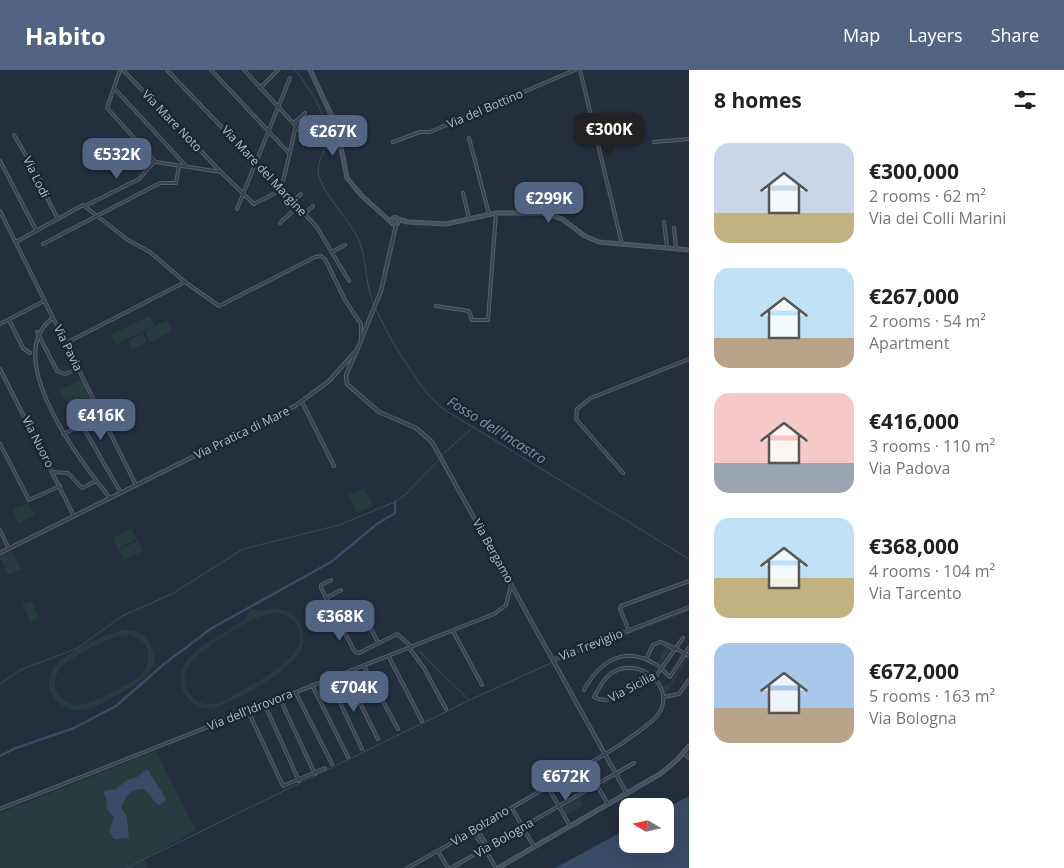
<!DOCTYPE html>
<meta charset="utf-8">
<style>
body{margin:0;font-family:"Open Sans",sans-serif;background:#f2f2f2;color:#222;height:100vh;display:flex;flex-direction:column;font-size:19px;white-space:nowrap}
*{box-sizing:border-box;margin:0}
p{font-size:16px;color:#767676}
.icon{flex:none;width:28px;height:28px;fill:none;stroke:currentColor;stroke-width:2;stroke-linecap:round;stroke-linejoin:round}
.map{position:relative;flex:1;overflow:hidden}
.details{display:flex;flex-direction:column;background:#fff;width:375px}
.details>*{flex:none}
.needle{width:32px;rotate:279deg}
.buttons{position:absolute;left:619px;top:728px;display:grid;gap:10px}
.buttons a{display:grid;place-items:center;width:55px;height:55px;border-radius:10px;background:#fff;box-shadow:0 5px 20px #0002;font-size:25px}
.price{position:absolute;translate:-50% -42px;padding:0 11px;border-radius:10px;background:#516482;color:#fff;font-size:16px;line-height:32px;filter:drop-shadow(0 1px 2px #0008)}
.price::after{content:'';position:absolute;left:50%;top:30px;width:15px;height:11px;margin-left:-8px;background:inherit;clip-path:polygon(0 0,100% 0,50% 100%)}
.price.selected{background:#222;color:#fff}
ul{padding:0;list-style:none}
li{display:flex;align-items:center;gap:15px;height:125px;padding:0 25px}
li span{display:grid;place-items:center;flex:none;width:140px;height:100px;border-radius:15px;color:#555}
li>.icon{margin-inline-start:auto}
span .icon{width:60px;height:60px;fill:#fffc;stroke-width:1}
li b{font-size:21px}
h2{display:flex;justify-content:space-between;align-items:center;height:60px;padding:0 25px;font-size:21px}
header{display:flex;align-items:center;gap:30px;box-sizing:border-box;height:70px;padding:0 25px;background:#516482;color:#fff}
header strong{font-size:24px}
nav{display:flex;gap:28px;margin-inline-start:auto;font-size:18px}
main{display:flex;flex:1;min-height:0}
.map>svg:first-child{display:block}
.green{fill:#263c3f;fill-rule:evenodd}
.water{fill:#394c67}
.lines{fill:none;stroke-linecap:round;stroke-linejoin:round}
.stream{stroke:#394c67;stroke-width:1}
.canal{stroke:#394c67;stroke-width:2.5}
.minor-casing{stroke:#565f6c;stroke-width:4}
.tertiary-casing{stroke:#565f6c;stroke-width:4.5}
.secondary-casing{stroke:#565f6c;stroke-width:5}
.minor{stroke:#38414e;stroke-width:2}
.tertiary{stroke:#38414e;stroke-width:2.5}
.secondary{stroke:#465061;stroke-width:3}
.labels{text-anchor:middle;stroke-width:5;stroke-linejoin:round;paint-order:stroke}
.street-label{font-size:12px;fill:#b4bcc9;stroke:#1d2633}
.water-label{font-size:14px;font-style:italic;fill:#7c92b1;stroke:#1d2633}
</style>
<header>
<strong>Habito</strong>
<nav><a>Map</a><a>Layers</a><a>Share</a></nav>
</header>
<main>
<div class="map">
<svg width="689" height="798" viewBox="0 0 689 798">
<rect width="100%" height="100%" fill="#242f3e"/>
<!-- green -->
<path class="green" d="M149 246 155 255 116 275 111 265Z
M167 250 172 261 150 272 145 261Z
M143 263 147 272 132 279 128 271Z
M82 310 94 333 83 338 76 331 66 332 60 320Z
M365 418 373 436 357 443 349 425Z
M28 433 35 445 19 453 13 440Z
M131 458 137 469 118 479 113 468Z
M138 471 143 481 124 490 119 480Z
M12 481 21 499 8 505 0 487Z
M31 531 39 548 31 552 22 535Z
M250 539H255L258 542C270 538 284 537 294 546 305 556 306 572 299 584 289 601 229 637 209 638 192 638 178 621 181 605 188 570 240 566 250 539ZM273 543C282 542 290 546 296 554 317 584 256 612 236 624 228 629 220 634 211 634 194 635 180 618 186 601 192 582 253 545 273 543Z
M123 560C133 560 143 562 149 572 166 599 138 614 117 625 108 630 97 637 86 639 62 645 39 622 54 598 63 584 106 563 123 560ZM129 565C137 567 144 571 147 579 149 586 149 594 144 601 135 613 91 635 76 635 68 634 61 630 57 623 53 615 55 604 61 598 70 586 114 564 129 565Z
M665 577 670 579 661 596 657 594Z
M686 586 689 587 665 626 662 616 670 613Z
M156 681 196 760 144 789 147 798H0V743Z
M579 727 583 735 566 745 561 737Z"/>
<!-- water -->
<path class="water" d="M146 700 149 701C153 710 164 723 166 731L158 735 144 719C130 719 126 726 121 738L127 747 129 768 114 769 109 761 114 747 106 738 107 730 103 721 116 719 127 710 137 707Z
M689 726V798H555L627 759 628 774H665V739Z"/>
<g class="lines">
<!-- stream -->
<path class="stream" d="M295 0C308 14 331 51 327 71 325 83 315 94 319 107 327 129 347 147 358 168 366 186 365 205 370 223 378 251 421 325 445 340L689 489
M442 385 471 359
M419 581 469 630
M557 591 689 540
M0 614 20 600 78 578 122 546 172 524 243 479 339 455 395 432 405 425 439 390
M126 798 470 630 553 592"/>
<!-- canal -->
<path class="canal" d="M0 686 16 678 74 658 116 636 164 594 212 558 331 492 377 454 395 443V432"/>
<!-- minor casing -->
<g class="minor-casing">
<path id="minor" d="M120 0 107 38 156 92 221 102 254 134 281 120 296 56 244 0
M123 0 221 102
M167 0 316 156 349 211
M211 0 290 84
M580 0 622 174
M114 18 187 97
M260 18 278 0
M294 53 305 43
M296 56 312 75
M14 65 41 111 43 120 58 149
M469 68 489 144
M393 72 420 62H430L575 0
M654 72 689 69
M0 91 36 160
M463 123 469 148
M293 132 301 124
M85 136 139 109 155 91
M237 139 290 8
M0 141 136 415
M304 144 313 136
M664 152 667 177
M280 153 297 137
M674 158 676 178
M16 172 83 135 128 170 150 182 185 212 219 236 315 187 321 186 325 189 345 230 361 254V269
M43 174 160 113H176L179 96
M332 182 345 175
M436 236 469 241 472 250H488L496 143
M53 248C0 286 80 391 110 428
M9 250 23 278 30 283
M0 254 44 231
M37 262 57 301 65 304 78 299
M66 273 185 212
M0 299 74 446
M302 332 334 396
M63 364 78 357H83L121 423
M0 374 29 430 60 416
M53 402 68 403 82 418 96 411
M623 403 576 349 577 339 591 328 689 289
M0 460 9 479
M331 510 321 515V518L355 582 359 583 397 564 412 577
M326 528 341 520
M367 552 378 572
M453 561 482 615
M629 561 620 539 621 536 689 511
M675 578 689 586
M410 579 424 598 446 639
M674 579 661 572 675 578
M389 587 422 651
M554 589 689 537
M646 589 653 575 660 572
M364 596 398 659
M345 603 378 669
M329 609 362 679
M312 615 348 687
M584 620C600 591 624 575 655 594 661 597 665 603 670 607L689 577
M296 623 332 694
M664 627 679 624 689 610
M280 629 315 704
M265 635 299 711
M248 641 283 716 325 698
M684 683 689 688
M585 695 608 734
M548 717 570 756
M512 738 534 777
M0 739 494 544 506 535 511 515
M477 759 488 777
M473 761 484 779
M485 779 496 798
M438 781 448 798
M407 798C453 773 497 746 542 720 579 699 619 679 652 651 685 622 638 581 609 605 602 611 598 620 594 627 612 637 622 620 638 613L653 607 656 606 683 568
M451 798 634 693"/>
</g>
<!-- tertiary casing -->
<g class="tertiary-casing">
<path id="tertiary" d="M361 270 381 221 396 155
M361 271 346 305 347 314 379 342 416 358 432 372 627 724
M0 483 295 336 329 311 355 282"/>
</g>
<!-- secondary casing -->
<g class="secondary-casing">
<path id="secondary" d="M310 0 337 57 347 108 362 126 392 153
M391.5 151a3.5 3.5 0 1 1 7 0a3.5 3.5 0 1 1-7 0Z
M398 149 408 152 446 154 496 143H544L562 149 585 166 599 172 689 180
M498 798 660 704 677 690 689 676"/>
</g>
<!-- minor -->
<use href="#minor" class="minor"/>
<!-- tertiary -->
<use href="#tertiary" class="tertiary"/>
<!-- secondary -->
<use href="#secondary" class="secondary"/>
</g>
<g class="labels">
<!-- street labels -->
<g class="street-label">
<text transform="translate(485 39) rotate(-23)" y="4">Via del Bottino</text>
<text transform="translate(172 51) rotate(46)" y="4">Via Mare Noto</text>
<text transform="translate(264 101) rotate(47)" y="4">Via Mare del Margine</text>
<text transform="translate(36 107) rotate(64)" y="4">Via Lodi</text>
<text transform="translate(68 278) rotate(64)" y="4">Via Pavia</text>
<text transform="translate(242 363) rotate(-26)" y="4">Via Pratica di Mare</text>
<text transform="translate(38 372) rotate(63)" y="4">Via Nuoro</text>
<text transform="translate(493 481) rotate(61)" y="4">Via Bergamo</text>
<text transform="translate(591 575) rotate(-21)" y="4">Via Treviglio</text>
<text transform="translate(632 617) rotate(-28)" y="4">Via Sicilia</text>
<text transform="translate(250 640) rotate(-22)" y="4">Via dell'Idrovora</text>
<text transform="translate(480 756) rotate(-31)" y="4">Via Bolzano</text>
<text transform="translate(504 768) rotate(-30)" y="4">Via Bologna</text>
</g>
<!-- water labels -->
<g class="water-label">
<text transform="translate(497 360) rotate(32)" y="5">Fosso dell'Incastro</text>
</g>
</g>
</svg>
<div class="buttons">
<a><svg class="needle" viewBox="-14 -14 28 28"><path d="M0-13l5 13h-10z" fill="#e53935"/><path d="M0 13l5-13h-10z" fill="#767676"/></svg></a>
</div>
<b class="price selected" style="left:609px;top:85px">€300K</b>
<b class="price" style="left:333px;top:87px">€267K</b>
<b class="price" style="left:117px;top:110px">€532K</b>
<b class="price" style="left:549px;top:154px">€299K</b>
<b class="price" style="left:101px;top:371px">€416K</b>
<b class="price" style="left:340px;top:572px">€368K</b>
<b class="price" style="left:354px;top:643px">€704K</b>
<b class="price" style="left:566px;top:732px">€672K</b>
</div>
<section class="details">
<h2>8 homes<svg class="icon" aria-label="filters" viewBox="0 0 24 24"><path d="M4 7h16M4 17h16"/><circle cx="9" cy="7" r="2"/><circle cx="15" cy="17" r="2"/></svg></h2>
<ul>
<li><span style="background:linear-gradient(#c9d6e8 70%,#c2b280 0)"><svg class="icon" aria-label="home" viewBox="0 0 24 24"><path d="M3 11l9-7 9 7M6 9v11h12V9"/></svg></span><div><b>€300,000</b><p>2 rooms · 62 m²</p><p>Via dei Colli Marini</p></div></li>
<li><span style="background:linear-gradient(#bfe0f5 70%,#b9a48a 0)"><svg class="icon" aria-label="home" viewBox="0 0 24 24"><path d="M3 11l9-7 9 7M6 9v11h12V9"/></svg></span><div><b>€267,000</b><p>2 rooms · 54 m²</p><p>Apartment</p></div></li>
<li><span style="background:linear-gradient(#f6c9c9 70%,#9aa5b1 0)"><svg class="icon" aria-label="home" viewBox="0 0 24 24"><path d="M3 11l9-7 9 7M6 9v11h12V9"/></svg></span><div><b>€416,000</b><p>3 rooms · 110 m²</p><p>Via Padova</p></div></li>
<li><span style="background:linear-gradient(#bfe0f5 60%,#c2b280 0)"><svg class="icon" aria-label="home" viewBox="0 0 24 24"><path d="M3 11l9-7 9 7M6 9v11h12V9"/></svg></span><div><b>€368,000</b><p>4 rooms · 104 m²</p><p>Via Tarcento</p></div></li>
<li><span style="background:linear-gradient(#a9c7e8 65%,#b9a48a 0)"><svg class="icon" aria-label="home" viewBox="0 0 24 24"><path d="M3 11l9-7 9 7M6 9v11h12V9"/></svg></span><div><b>€672,000</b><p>5 rooms · 163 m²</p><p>Via Bologna</p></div></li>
</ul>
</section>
</main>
